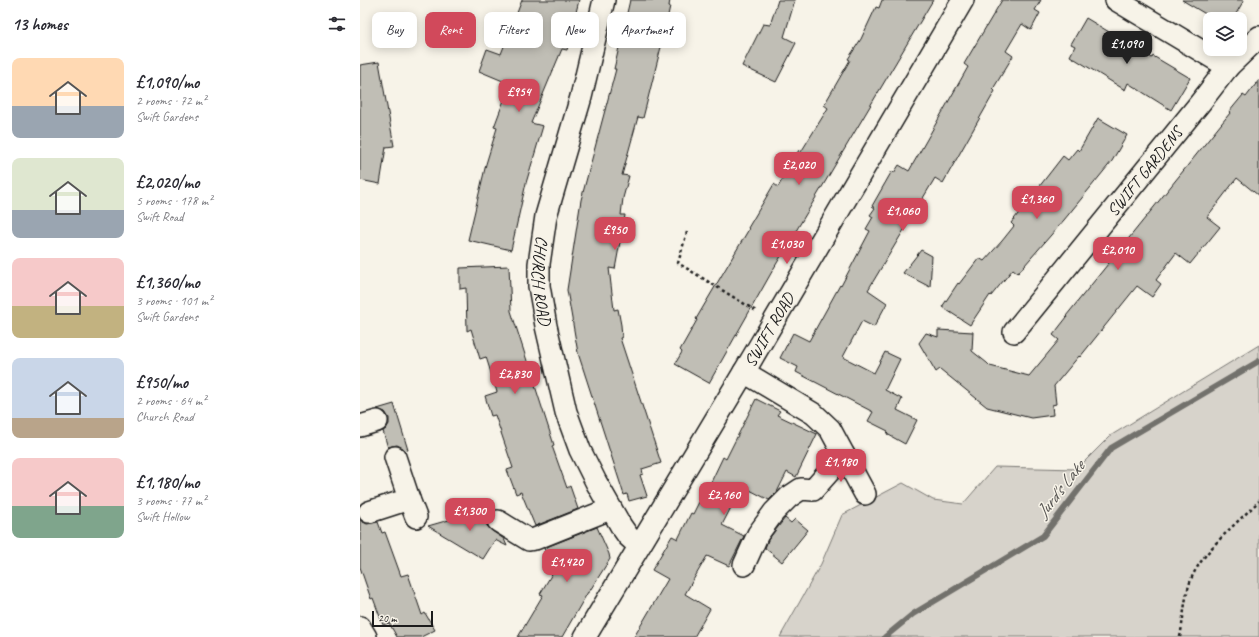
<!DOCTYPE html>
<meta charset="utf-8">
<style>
body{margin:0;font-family:Caveat,sans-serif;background:#f7f7f7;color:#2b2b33;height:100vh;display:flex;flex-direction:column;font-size:15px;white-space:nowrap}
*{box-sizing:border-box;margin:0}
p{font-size:13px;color:#7c7c81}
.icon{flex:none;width:22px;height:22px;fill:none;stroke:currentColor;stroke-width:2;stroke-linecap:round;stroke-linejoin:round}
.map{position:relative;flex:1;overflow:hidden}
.panel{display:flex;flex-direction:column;background:#fff;width:360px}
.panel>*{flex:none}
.hud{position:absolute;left:12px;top:12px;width:380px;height:36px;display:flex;gap:8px}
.buttons{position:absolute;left:843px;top:12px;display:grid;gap:8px}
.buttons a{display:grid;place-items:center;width:44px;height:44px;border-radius:8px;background:#fff;box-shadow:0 2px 10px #0003;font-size:20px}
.scale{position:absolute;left:12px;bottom:10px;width:61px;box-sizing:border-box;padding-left:4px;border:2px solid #1c1c1c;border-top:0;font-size:11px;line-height:14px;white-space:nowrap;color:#1c1c1c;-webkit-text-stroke:3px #f7f3e8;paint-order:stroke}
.price{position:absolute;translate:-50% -34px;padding:0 9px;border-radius:8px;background:#d1495b;color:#fff;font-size:13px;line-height:26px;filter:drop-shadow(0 1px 2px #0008)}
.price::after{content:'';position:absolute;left:50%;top:24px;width:12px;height:9px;margin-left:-6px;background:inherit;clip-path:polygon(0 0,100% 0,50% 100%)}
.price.current{background:#222;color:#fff}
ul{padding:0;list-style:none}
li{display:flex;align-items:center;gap:12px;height:100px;padding:0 12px}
li span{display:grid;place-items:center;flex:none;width:112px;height:80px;border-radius:8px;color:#555}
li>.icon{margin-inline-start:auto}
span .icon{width:48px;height:48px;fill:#fffc;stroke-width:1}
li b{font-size:17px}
h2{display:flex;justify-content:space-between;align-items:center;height:48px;padding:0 12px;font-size:17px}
.pill{padding:0 14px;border-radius:8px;background:#fff;box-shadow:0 2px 10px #0003;font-size:14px;line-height:36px}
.pill.current{background:#d1495b;color:#fff}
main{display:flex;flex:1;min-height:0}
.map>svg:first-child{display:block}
.green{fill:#d7d3cb;stroke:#7a7874}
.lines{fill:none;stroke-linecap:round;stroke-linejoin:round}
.stream{stroke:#72716c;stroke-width:6}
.building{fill:#c0beb5;stroke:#1c1c1c}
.minor-casing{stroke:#1c1c1c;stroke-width:24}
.path{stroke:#1c1c1c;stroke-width:2.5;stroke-dasharray:3 3;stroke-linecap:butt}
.minor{stroke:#f7f3e8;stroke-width:21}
.labels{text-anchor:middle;stroke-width:3;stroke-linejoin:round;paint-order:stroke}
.street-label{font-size:17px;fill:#1c1c1c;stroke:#f7f3e8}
.water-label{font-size:18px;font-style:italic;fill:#565452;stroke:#f7f3e8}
</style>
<main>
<section class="panel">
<h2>13 homes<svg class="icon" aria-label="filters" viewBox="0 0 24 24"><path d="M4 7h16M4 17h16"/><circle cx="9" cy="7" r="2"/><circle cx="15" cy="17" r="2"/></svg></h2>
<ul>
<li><span style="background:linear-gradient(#ffd9b3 60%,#9aa5b1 0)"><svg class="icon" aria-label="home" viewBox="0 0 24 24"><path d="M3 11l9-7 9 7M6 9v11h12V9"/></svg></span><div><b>£1,090/mo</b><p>2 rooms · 72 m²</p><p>Swift Gardens</p></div></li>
<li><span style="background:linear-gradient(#dfe7d0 65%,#9aa5b1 0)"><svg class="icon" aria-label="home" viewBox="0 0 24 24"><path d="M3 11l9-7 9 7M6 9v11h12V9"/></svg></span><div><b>£2,020/mo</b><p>5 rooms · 178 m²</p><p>Swift Road</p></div></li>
<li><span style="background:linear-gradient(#f6c9c9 60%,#c2b280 0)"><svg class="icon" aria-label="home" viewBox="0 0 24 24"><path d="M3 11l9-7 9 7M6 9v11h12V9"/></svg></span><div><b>£1,360/mo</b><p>3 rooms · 101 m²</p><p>Swift Gardens</p></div></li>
<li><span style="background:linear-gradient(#c9d6e8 75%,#b9a48a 0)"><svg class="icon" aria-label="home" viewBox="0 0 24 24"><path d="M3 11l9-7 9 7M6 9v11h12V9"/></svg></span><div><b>£950/mo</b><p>2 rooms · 64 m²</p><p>Church Road</p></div></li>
<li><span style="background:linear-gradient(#f6c9c9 60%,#7fa58c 0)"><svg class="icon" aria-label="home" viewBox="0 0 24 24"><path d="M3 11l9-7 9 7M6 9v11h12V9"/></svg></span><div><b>£1,180/mo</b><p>3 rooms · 77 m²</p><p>Swift Hollow</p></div></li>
</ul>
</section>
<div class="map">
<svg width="899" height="637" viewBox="0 0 899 637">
<rect width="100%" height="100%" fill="#f7f3e8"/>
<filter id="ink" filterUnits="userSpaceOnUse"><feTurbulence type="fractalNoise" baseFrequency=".025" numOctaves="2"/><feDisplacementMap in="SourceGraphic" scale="8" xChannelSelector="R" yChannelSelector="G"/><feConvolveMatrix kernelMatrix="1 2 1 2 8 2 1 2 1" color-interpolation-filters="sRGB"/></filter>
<g filter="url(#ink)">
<!-- green -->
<path class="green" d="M899 345V637H420L461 564 482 515 543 483 573 500 603 504 635 467 717 469 750 436Z"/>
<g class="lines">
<!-- stream -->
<path class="stream" d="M525 637 553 614 683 536 751 448 899 361"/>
</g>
<!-- building -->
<path class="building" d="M162 0H219L207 50 202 49 171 123 183 126 166 183 151 250 108 240 126 164 137 128 134 127 150 84 119 71 127 49 141 54Z
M270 0H310L309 6H310L302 43 283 118 278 117 262 175 269 176 263 198 261 215H265L261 242H260L255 269 249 268 254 310 258 309 261 325 262 337 260 338 301 463 282 469 283 474 280 475 287 496 269 501 267 494 264 495 218 353 207 290 221 200 256 69H254Z
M418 0H435L424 37 436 43 416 82 382 66 403 24 410 25Z
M522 0H573L414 268 349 383 315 364 322 352 320 350 337 320 336 319 389 229 388 228 414 184 418 187 439 150 441 152 468 108 464 105 490 60 488 59 501 39 516 7 519 8Z
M642 0H681L675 10 680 13 671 30 662 24 646 51 653 56 633 89 635 91 583 183 575 178 508 290 527 303 514 327 502 321 483 357 514 373 525 352 540 359 525 390 542 399 537 410 557 420 545 444 527 434 528 431 508 421 513 412 436 372 438 367 420 358 433 333 449 341 480 285 481 286 510 231 506 229 513 217 510 215 515 208 512 206 532 171 534 173 539 165 549 171 608 67 604 64Z
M822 0H884L873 19H854Z
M726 18 792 58 793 56 830 78 811 110 768 83 765 90 710 56 715 46 711 44Z
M19 62 34 146 26 147 20 184 0 180V65Z
M899 80V196L877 178 847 217 860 227 830 264 816 253 796 280 801 284 792 297 777 286 720 357 719 356 694 386 696 404 692 405 693 415 671 418 627 407 580 369 576 372 559 343 566 333 578 337V330L613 332 612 351 627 363 630 366 669 376 699 340 693 335 707 317 706 316 870 113 869 112 883 95 886 97Z
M738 118 767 135 752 161 704 220 658 273 653 269 631 296 630 295 610 325 582 307 598 283 599 284 619 258 624 261 642 241 654 226 651 223 703 156 708 160 717 149 719 151Z
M561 250 572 256 570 287 543 273Z
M149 266 151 311 194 445 192 446 207 488 210 486 218 509 175 526 161 492 156 494 147 470 153 468 135 415 131 416 125 396 137 392 126 357 120 359 111 329 107 331 106 288 100 289V268Z
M396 399 420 411 417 415 457 434 436 477 427 472 417 492 409 500 382 486 362 525 384 536 369 566 347 556 325 594 350 609 334 637H274L308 579 292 570 312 536 318 539 331 513 333 514 339 502 341 503 363 457 366 459Z
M34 404 48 450 45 451 43 448 37 445 32 446 28 448 23 431 26 429 29 424V418L25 412 17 409Z
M134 507 135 510 132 511 128 515 126 520 127 526 132 531 144 539 147 546 135 540 123 559 68 526Z
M425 518 431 523 435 519 448 530 422 562 405 548 408 540Z
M0 520 7 524 18 522 22 533 25 532 41 576 48 574 62 615 65 613 75 630 61 637H37L29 623 23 625 13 598 11 599 0 567Z
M237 527 249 554 250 559 229 592H228L202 637H158L183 595 180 594 193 572 184 548Z"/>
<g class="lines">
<!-- minor casing -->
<g class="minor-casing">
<g id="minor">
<path id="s1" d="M244 0 221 97 186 216 179 264V286L186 326 206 412 220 450 236 482 261 526 268 536 279 546"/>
<path d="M756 0 868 67"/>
<path id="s2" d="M654 332 840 103 868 67 899 37"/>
<path d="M384 372 454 414 470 429 505 494"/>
<path d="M0 426 17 421"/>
<path d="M49 499 56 517"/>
<path d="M9 512 49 499 35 457"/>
<path d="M138 521 169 540 175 539 250 509"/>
<path d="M384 565 398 534 414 512 429 497 441 489 453 490 484 455"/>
<path d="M0 627 6 637"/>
<path id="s3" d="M225 637 384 372 603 0"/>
</g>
</g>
<!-- path -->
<path class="path" d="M327 232 318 263 396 311
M820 637C824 617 824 596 832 577 844 550 878 522 899 501"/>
<!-- minor -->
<use href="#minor" class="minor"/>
</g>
</g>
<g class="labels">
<!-- street labels -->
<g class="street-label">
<text dy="6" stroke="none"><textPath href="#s2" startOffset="207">SWIFT GARDENS</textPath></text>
<text dy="6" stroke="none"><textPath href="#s1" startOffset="289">CHURCH ROAD</textPath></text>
<text dy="6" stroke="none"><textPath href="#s3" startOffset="358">SWIFT ROAD</textPath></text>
</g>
<!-- water labels -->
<g class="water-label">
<text transform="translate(700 489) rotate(-52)" y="6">Jurd's Lake</text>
</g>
</g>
</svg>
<div class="buttons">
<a><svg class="icon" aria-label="layers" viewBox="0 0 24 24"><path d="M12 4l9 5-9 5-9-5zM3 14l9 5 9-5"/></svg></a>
</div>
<div class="scale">20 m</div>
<b class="price current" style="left:767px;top:65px">£1,090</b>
<b class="price" style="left:159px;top:113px">£954</b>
<b class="price" style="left:439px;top:186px">£2,020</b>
<b class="price" style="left:677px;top:220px">£1,360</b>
<b class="price" style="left:543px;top:232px">£1,060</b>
<b class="price" style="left:255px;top:251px">£950</b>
<b class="price" style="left:427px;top:265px">£1,030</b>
<b class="price" style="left:758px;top:271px">£2,010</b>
<b class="price" style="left:155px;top:395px">£2,830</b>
<b class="price" style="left:481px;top:483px">£1,180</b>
<b class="price" style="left:364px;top:516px">£2,160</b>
<b class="price" style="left:110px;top:532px">£1,300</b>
<b class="price" style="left:207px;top:583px">£1,420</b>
<div class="hud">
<a class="pill">Buy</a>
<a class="pill current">Rent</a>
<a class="pill">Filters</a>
<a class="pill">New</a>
<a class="pill">Apartment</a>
</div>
</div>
</main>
